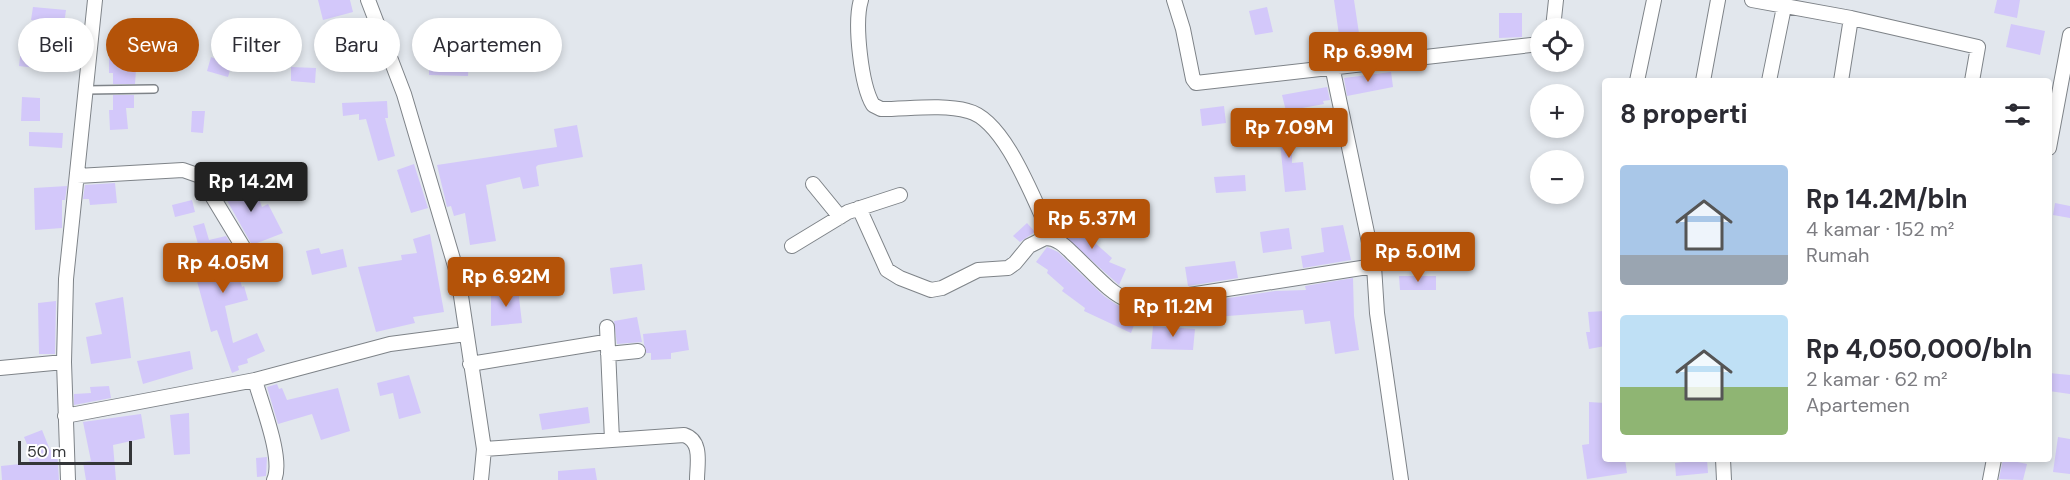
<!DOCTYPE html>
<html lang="id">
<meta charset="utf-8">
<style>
body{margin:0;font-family:"DM Sans",sans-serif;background:#f7f7f7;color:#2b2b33;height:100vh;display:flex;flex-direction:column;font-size:22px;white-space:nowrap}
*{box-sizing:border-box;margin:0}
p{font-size:20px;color:#7c7c81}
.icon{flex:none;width:33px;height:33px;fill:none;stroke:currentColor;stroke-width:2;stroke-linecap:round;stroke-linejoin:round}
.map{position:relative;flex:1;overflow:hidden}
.sheet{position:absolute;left:1602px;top:78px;width:450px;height:384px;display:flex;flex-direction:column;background:#fff;border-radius:6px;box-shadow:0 3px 9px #0003}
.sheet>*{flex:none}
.banner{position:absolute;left:18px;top:18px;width:570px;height:54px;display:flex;gap:12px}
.buttons{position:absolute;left:1530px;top:18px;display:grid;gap:12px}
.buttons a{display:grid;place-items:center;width:54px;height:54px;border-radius:50%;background:#fff;box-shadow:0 3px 9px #0003;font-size:30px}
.scale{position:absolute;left:18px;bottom:15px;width:114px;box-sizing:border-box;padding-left:6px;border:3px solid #343638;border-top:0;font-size:16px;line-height:21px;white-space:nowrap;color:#343638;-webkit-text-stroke:4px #fff;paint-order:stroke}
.price{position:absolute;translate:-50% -51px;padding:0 14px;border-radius:6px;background:#b45309;color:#fff;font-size:20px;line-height:39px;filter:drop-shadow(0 2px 3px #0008)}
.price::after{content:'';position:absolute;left:50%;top:36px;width:18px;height:14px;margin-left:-9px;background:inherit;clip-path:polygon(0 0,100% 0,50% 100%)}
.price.on{background:#222;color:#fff}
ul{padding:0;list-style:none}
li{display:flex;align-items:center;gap:18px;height:150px;padding:0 18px}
li span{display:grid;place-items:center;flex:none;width:168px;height:120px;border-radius:6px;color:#555}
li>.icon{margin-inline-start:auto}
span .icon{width:72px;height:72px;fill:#fffc;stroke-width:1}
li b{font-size:26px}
h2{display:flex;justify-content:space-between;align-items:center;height:72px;padding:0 18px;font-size:26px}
.chip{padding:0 21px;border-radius:27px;background:#fff;box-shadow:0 3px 9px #0003;font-size:21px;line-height:54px}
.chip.on{background:#b45309;color:#fff}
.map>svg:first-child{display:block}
.building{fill:#d3c8fa}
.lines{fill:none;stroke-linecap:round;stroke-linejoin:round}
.service-casing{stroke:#7e8388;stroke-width:10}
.minor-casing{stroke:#7e8388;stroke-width:16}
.service{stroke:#fff;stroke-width:7}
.minor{stroke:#fff;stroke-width:14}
</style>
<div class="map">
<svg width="2070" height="480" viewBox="0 0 2070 480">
<rect width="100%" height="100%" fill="#e2e7ed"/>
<!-- building -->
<path class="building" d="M318 0H350L353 12 323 20Z
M1334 0H1354L1360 40 1340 42Z
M1997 0H2020L2017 18 1994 13Z
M33 7 66 10 64 24 31 20Z
M1267 7 1273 32 1255 35 1249 11Z
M1499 13H1522V37L1499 38Z
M2011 24 2045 31 2040 55 2006 47Z
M115 29H128L127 54 137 55 135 84H113V73H109V52H113Z
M219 35 231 37 227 62 232 63 228 77 207 71 211 57 216 59Z
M21 49 61 54 59 71 19 66Z
M423 56H469L468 76 429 75V67H423Z
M291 67 316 68 315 83 291 81Z
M1391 72 1393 87 1347 96 1344 78Z
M1327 87 1330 100 1323 101 1324 104 1286 111 1282 95Z
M113 95H134V108H126L128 129 110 130 109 110H113Z
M22 97 40 98V121H21Z
M387 101 388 118H385L395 156 378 161 366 119 359 120V114L343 116 342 103Z
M1224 106 1226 123 1202 126 1200 109Z
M192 111H205L203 133 191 132Z
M1292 124V163L1303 162 1306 190 1285 192 1280 142 1272 143 1271 125Z
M577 125 583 157 538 165 536 167 539 186 523 189 520 177 486 185 496 241 470 245 465 213 454 216 451 206 447 207 437 165 557 147 554 129Z
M29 132 63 133 62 148 29 146Z
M414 164 428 208 411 213 397 170Z
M1245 175 1246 191 1216 193 1214 177Z
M244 179 250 193 256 191 262 207 268 204 283 233 252 245 220 188Z
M115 183 117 203 90 205 89 199H83L85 185Z
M67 186 65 200H62V228L35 230 34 188Z
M192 200 195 212 175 217 172 205Z
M2055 203 2070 206V218L2053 215Z
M1075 217 1089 229 1085 234 1112 258 1109 262 1126 269 1119 285 1061 233Z
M204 223 209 240 226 236 236 252 233 254 242 287 244 286 248 300 225 306 233 343 257 333 265 351 247 359 248 363 238 366 239 370 232 373 217 330 211 332 195 274 200 272 193 245 198 244 193 226Z
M1027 223 1035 232 1020 242 1013 236Z
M1343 225 1351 260 1303 268 1301 256 1324 252 1321 228Z
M1289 228 1292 249 1263 253 1260 232Z
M430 234 444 312 413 317 415 323 376 332 358 267 402 260 401 255 417 253 413 239Z
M1047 247 1058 252 1104 296 1117 305 1139 312 1131 333 1084 311 1085 308 1062 291 1064 288 1047 273 1048 270 1036 262Z
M319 248 321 254 343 249 347 267 312 275 306 251Z
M1235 261 1238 278 1188 286 1185 267Z
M642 264 645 290 613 294 610 268Z
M1399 276H1436V290H1400Z
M1353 278 1354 316 1359 350 1335 354 1330 321 1305 324 1303 310 1190 319 1189 304 1275 291 1306 290 1305 286Z
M518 289 522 323 491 326V293Z
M123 297 131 358 91 364 86 337 102 334 95 303Z
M56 301 55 354H39L38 303Z
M1605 311V346L1589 349 1586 332H1590L1588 312Z
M637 317 642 342 617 344 614 321Z
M1153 326 1195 329 1193 350 1151 349Z
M686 330 689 350 671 353V359L651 360V353H646L644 344 643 334Z
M190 351 193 369 143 384 137 361Z
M2049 373 2070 375V394L2049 391Z
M409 375 421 413 399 419 393 393 380 396 377 383Z
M277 384 279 389 282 388 287 400 338 388 350 431 321 440 312 414 278 424 267 387Z
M109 386 111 398 74 405V394L91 393 90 387Z
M1589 402 1605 403V459H1625L1627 473 1587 479 1582 445 1589 444Z
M588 407 590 423 542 430 539 414Z
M189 413 190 454 174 455 170 415Z
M141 414 145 438 113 445 116 480H86L83 462 91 461 83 422Z
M42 430 50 450 57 448 59 480H2L1 466 30 463 28 455 31 454 24 437Z
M2058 437 2070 439V474L2053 472Z
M267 457 266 476 257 477 256 458Z
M1707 459 1708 473 1676 476 1675 463Z
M2003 459 2027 464 2023 480 1999 479Z
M595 468 597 480H558V471Z"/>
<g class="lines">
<!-- service casing -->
<g class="service-casing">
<path id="service" d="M86 90 154 89"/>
</g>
<!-- minor casing -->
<g class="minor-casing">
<path id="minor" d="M368 0 404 94 458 276 484 449 481 480
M861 0C854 23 861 85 873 105L881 109C909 109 942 104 968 111 1006 120 1036 206 1052 238
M1174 0 1183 29 1193 79 1196 83 1540 44
M1752 0 1851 18
M1553 28 1556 0
M1332 66 1374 266 1377 313 1401 480
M1637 81 1654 0
M1703 81 1718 0
M1769 81 1784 7
M1841 81 1851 18 1978 47 1972 81
M2049 148 2070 35
M77 176 183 170 200 176 243 247
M813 184 840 217
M859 208 887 270 900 278 931 290 942 288 978 270 1008 268 1015 263 1029 246 1045 238C1057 238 1064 245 1072 253 1111 289 1126 319 1183 296L1374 266
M792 246 848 212 900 195
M607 327 612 440
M608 354 638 351
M470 364 599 343
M0 368 64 362
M255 380C261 403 284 459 274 480
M65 416 255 380 390 344 466 334
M484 449 684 435C703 441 697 464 697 480
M1723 459 1724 480
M68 480 64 362 66 279 95 0
M1990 480 1994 459"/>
</g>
<!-- service -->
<use href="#service" class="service"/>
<!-- minor -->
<use href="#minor" class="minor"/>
</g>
</svg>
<div class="buttons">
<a><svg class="icon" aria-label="locate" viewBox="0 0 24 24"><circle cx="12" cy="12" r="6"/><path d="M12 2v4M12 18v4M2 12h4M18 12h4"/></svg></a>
<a>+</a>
<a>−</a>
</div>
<div class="scale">50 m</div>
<b class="price" style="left:1368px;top:83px">Rp 6.99M</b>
<b class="price" style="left:1289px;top:159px">Rp 7.09M</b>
<b class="price on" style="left:251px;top:213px">Rp 14.2M</b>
<b class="price" style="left:1092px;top:250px">Rp 5.37M</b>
<b class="price" style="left:1418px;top:283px">Rp 5.01M</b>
<b class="price" style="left:223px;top:294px">Rp 4.05M</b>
<b class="price" style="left:506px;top:308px">Rp 6.92M</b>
<b class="price" style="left:1173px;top:338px">Rp 11.2M</b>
<div class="banner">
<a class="chip">Beli</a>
<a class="chip on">Sewa</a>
<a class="chip">Filter</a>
<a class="chip">Baru</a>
<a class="chip">Apartemen</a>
</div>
<section class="sheet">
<h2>8 properti<svg class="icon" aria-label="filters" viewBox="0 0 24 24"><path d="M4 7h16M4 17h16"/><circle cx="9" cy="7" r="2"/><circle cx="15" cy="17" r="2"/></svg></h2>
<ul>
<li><span style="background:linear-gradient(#a9c7e8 75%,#9aa5b1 0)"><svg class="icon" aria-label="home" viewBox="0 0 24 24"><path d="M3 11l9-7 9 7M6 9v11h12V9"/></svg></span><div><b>Rp 14.2M/bln</b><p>4 kamar · 152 m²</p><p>Rumah</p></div></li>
<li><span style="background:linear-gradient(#bfe0f5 60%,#8fb573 0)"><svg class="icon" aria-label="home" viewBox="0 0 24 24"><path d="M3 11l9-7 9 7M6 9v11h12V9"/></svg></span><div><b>Rp 4,050,000/bln</b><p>2 kamar · 62 m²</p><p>Apartemen</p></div></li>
</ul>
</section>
</div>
